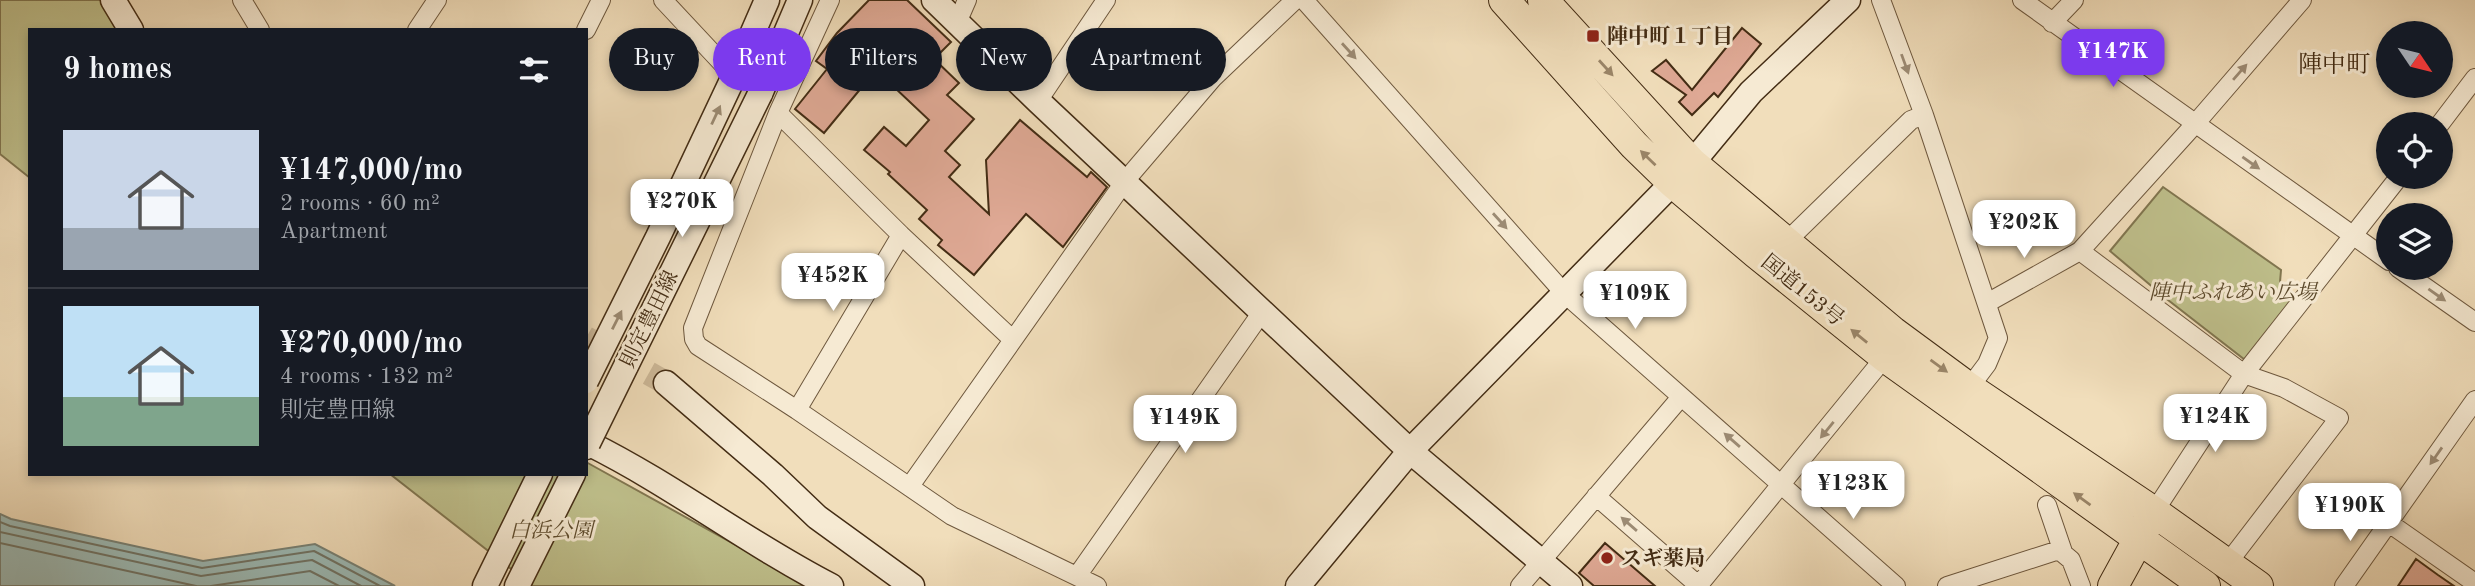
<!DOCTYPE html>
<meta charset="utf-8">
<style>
body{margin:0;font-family:"Old Standard TT","Noto Serif JP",serif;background:#20242c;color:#f1f3f6;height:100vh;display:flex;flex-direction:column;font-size:26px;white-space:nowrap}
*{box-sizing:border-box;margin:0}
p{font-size:23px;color:#9ea1a6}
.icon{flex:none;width:38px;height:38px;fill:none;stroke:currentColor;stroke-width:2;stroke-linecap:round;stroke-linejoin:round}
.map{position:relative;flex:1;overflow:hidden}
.sheet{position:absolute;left:28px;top:28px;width:560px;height:448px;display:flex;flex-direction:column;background:#171b24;border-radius:0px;box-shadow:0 4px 10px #0003}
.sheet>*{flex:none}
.banner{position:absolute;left:609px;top:28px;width:665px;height:63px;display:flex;gap:14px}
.needle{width:46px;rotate:125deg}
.controls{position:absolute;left:2376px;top:21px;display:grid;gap:14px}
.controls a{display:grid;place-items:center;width:77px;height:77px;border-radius:50%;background:#171b24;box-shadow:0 4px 10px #0003;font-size:35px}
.price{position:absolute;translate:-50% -60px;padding:0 16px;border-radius:14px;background:#fff;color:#222;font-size:23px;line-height:46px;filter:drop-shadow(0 2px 4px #0008)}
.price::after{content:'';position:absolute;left:50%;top:42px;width:21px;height:16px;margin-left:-10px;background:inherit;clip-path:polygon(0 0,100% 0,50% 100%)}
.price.active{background:#7c3aed;color:#fff}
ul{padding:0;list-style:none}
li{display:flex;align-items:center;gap:21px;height:175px;padding:0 35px}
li+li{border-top:2px solid #363941}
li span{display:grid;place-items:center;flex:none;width:196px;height:140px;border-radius:0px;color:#555}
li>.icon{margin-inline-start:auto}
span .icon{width:84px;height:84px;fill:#fffc;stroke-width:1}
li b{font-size:30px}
h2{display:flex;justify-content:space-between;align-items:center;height:84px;padding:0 35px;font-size:30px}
.chip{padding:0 24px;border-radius:32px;background:#171b24;box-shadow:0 4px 10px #0003;font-size:24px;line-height:63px}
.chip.active{background:#7c3aed;color:#fff}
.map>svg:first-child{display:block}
.green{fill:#bfc08c;stroke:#817650;stroke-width:2}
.water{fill:#9cbbb7;stroke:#788276;stroke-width:2}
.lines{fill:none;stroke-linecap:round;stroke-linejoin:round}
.shore{stroke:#707466;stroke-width:2}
.building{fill:#dfa995;stroke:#432c14;stroke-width:2}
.secondary-tunnel{stroke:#ceba9a;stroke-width:24;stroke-dasharray:24 12;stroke-linecap:butt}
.street-casing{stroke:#6e583e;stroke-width:20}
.secondary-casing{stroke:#432c14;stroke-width:27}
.highway-casing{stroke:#432c14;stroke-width:32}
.street{stroke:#f6ead3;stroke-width:18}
.secondary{stroke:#f6ead3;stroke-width:24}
.highway{stroke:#f1debb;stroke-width:30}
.secondary-bridge-casing{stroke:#432c14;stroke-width:27;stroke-linecap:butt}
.secondary-bridge{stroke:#f6ead3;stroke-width:24}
.oneway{fill:#9c8b74}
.oneway2{fill:#9a8568}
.poi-dot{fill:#8f2418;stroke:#f6ead3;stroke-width:2.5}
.labels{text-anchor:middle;stroke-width:6;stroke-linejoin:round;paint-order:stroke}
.poi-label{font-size:21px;font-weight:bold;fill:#432c14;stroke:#f6ead3;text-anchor:start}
.street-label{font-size:21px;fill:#432c14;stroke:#f6ead3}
.park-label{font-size:21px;font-style:italic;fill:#5c4a2c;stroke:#f6ead3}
.quarter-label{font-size:24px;fill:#432c14;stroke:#f6ead3}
</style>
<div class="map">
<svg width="2475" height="586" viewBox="0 0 2475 586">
<rect width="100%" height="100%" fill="#f1debb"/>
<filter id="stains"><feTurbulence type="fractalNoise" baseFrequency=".00286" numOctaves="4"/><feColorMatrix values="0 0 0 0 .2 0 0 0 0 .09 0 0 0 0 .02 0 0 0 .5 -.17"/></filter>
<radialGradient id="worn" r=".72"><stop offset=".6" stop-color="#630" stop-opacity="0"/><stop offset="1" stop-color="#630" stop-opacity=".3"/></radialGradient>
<!-- green -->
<path class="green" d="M0 0H101L118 30H30V178L0 154Z
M2163 187 2281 270 2280 282 2298 298 2249 363 2168 300 2110 251Z
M586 462 810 586H533L390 474H586Z"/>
<!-- water -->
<path class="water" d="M0 514 11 519 203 561 315 544 395 586H0Z"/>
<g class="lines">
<!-- shore -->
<path class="shore" d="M0 522 10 526 202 568 314 551 380 586
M0 532 201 576 312 560 361 586
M0 543 196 586
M211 586 310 571 339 586"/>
</g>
<!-- building -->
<path class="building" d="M869 0H907L951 42 934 59 959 83 947 95 974 119 945 151 960 165 949 177 989 214 986 160 1020 120 1087 177 1091 172 1107 187 1063 247 1026 214 974 275 938 245 942 240 919 219 927 210 888 174 890 172 864 150 884 127 906 146 929 120 876 70 824 133 795 109 827 69 816 61 837 33Z
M1742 28 1761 44 1718 97 1714 93 1692 115 1679 102 1686 95 1652 71 1666 60 1692 90Z
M1605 543 1655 586H1594L1579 573Z
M2416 559 2438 575 2454 586H2398Z"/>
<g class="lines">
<!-- secondary-tunnel -->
<path class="secondary-tunnel" d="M586 338 666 383"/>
<!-- street casing -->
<g class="street-casing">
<path id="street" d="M242 0 260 30
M663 0 734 76
M830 0 778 113 693 328 694 339 698 346 797 410 952 516 1097 586
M1304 0 1565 294 1896 586
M1881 0 1924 115 1998 338 1987 364 1969 388
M2022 0 2389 261
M957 23 967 0
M2052 23 2074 0
M417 30 437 0
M586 30 601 0
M1038 101 1106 0
M778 113 901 235 1012 339
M2440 124 2475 78
M1787 241 1911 120 1924 115
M2080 251 2244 374 2284 388 2339 418 2227 564
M2398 268 2475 322
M1987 303 2080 251 2195 124 2302 0
M797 410 901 235
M910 486 1125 181 1213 78 1295 0
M1596 496 1698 585
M2047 505 2063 552
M2154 512 2244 374 2399 177
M2389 523 2475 583
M1077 576 1262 312
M1520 586 1681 397
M1698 586 1885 357
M1947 586 2059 550 2071 560 2081 586
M2344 586 2475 400"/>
</g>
<!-- secondary casing -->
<g class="secondary-casing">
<path id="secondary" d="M113 0 131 30
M934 0 1038 101 1410 451 1570 586
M734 76 767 0
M760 94 800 0
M666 383 773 475 817 517 912 586
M586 447 588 443C673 485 747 543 831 586
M485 586 540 474
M517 586 573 474
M1298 586 1410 451 1692 163 1751 92 1848 0"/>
</g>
<!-- highway casing -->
<g class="highway-casing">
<path id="highway" d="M1504 0 1634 145 1672 182 1756 253 1885 357 2205 586
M1543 0 1692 163 1893 332 1969 388 2154 512 2258 586
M2113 586 2148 522"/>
</g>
<!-- street -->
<use href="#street" class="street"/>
<!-- secondary -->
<use href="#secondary" class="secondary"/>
<!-- highway -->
<use href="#highway" class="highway"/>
<!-- secondary-bridge casing -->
<g class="secondary-bridge-casing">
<path id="secondary-bridge" d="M586 381 658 237 734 76
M588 443 760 94"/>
</g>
<!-- secondary-bridge -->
<use href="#secondary-bridge" class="secondary-bridge"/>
</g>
<!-- one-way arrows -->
<defs><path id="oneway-solid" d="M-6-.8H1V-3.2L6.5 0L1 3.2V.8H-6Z" transform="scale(1.75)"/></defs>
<g class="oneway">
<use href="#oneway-solid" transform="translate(1349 51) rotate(48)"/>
<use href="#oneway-solid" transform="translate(1905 64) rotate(70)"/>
<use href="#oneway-solid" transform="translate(2240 72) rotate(-49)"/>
<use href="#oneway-solid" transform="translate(716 115) rotate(-65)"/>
<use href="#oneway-solid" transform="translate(2251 163) rotate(35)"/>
<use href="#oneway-solid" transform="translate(1500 221) rotate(48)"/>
<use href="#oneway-solid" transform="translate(2437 295) rotate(35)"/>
<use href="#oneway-solid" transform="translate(617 320) rotate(-63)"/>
<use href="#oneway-solid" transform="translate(1827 430) rotate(129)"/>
<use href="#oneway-solid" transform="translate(1732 440) rotate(-139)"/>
<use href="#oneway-solid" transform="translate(2436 456) rotate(125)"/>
<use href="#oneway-solid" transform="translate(1629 524) rotate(-139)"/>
</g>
<g class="oneway2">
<use href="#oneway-solid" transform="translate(1606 68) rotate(48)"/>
<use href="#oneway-solid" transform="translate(1648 158) rotate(-136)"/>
<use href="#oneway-solid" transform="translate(1859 336) rotate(-141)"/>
<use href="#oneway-solid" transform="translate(1939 366) rotate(36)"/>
<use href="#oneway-solid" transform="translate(2082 499) rotate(-144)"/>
</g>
<!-- markers -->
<g class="poi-dot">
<rect x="1586" y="29" width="14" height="14" rx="3.5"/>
<circle cx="1607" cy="558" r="7"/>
</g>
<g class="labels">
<!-- poi labels -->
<g class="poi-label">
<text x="1607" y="43">陣中町１丁目</text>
<text x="1621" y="565">スギ薬局</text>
</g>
<!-- street labels -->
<g class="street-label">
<text transform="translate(1803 290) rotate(39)" y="7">国道153号</text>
<text transform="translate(649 319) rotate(-64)" y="7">則定豊田線</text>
</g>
<!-- park labels -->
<g class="park-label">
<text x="2233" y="299">陣中ふれあい広場</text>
<text x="551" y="537">白浜公園</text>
</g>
<!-- quarter labels -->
<g class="quarter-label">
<text x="2334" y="72">陣中町</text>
</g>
</g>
<rect width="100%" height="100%" filter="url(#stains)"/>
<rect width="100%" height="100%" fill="url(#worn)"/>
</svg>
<div class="controls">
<a><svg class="needle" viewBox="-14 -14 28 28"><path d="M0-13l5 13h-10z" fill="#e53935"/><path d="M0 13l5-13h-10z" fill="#9ea1a6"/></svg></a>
<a><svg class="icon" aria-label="locate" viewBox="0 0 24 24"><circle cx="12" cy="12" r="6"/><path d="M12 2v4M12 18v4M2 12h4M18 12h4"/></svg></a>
<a><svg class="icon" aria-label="layers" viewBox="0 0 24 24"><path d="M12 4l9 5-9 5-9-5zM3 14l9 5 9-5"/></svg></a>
</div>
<b class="price active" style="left:2113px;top:89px">¥147K</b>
<b class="price" style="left:682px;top:239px">¥270K</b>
<b class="price" style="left:2024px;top:260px">¥202K</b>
<b class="price" style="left:833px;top:313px">¥452K</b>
<b class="price" style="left:1635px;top:331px">¥109K</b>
<b class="price" style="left:2215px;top:454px">¥124K</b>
<b class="price" style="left:1185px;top:455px">¥149K</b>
<b class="price" style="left:1853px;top:521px">¥123K</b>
<b class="price" style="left:2350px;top:543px">¥190K</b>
<div class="banner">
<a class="chip">Buy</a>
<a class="chip active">Rent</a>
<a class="chip">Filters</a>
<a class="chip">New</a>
<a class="chip">Apartment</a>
</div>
<section class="sheet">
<h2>9 homes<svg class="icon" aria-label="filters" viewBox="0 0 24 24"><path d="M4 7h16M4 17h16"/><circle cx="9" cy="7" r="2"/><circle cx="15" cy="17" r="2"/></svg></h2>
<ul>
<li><span style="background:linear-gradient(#c9d6e8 70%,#9aa5b1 0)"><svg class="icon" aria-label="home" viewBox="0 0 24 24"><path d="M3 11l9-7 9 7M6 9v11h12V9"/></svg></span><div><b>¥147,000/mo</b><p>2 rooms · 60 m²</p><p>Apartment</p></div></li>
<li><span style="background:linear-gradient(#bfe0f5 65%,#7fa58c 0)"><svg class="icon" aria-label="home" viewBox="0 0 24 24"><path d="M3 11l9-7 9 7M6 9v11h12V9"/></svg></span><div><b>¥270,000/mo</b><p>4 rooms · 132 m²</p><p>則定豊田線</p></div></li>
</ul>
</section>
</div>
